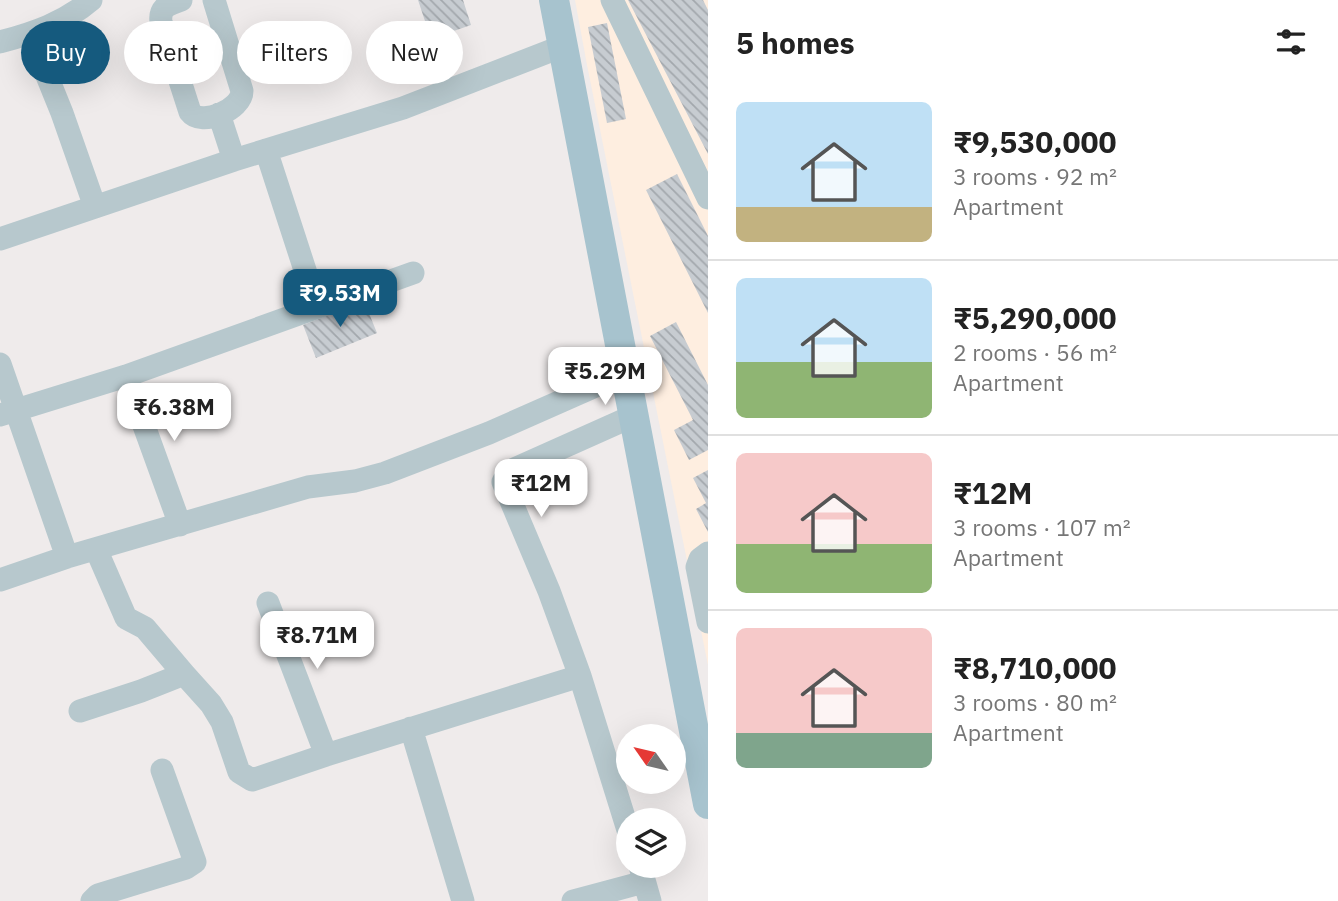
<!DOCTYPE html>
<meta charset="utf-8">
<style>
body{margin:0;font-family:"IBM Plex Sans",sans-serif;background:#f6f6f6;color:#222;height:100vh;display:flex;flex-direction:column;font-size:26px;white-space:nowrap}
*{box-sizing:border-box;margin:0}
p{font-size:23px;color:#767676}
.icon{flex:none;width:38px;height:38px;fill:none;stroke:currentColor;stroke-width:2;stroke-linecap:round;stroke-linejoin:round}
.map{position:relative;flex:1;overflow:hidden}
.drawer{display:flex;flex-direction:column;background:#fff;width:630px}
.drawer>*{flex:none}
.banner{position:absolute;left:21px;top:21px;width:581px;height:63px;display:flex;gap:14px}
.needle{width:46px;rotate:304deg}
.tools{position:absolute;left:616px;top:724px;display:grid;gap:14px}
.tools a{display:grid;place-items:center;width:70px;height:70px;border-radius:50%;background:#fff;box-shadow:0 7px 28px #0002;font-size:35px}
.price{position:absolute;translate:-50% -60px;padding:0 16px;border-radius:14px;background:#fff;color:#222;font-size:23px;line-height:46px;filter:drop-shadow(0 2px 4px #0008)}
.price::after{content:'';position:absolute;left:50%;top:42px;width:21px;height:16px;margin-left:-10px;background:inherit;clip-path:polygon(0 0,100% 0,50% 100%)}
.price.on{background:#155a7e;color:#fff}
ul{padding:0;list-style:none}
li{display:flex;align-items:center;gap:21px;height:175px;padding:0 28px}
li+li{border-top:2px solid #e0e0e0}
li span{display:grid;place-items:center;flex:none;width:196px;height:140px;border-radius:10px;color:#555}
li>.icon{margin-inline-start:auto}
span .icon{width:84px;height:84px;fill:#fffc;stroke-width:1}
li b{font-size:30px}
h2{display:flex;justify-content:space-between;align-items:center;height:84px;padding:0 28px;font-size:30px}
.chip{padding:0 24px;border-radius:32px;background:#fff;box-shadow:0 7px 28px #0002;font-size:24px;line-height:63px}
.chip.on{background:#155a7e;color:#fff}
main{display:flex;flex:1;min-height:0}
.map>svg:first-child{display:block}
.commercial{fill:#feeee0}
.building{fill:url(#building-back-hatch)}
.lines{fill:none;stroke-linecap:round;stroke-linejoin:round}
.minor{stroke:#b7c8cd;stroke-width:23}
.major{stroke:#a7c3ce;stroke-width:30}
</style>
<main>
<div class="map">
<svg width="708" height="901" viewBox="0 0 708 901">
<defs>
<pattern id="building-back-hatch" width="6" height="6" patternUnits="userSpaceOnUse" patternTransform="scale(1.75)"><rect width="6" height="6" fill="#c7ccd1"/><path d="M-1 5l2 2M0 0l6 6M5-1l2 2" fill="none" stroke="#a3a8ad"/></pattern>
</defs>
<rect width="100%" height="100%" fill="#efebeb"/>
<!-- commercial -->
<path class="commercial" d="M575 0H708V665L587 65Z"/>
<!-- building -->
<path class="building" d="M418 0H463L471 25 431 39Z
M628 0H703L708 10V154Z
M607 23 626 119 607 123 588 27Z
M677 174 708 236V313L646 190Z
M364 301 377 333 316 358 303 325Z
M676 322 708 385V450L689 460 674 430 693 420 650 336Z
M708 470V532L696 509 706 503 693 478Z"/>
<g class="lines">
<!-- minor -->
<path class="minor" d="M181 0C169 4 159 7 161 22L190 112C201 127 242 110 242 91L214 0
M612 0 708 198
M30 34 62 113 95 207
M0 42C34 33 64 23 91 0
M219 114 234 160
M266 150 317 307
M0 239 234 160 403 108 563 46
M0 364 67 557
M126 376 180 525
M0 415 126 376 413 273
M96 549 126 618 145 628 184 674
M708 553 700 559 697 567 708 622
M0 580 67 557 308 487 355 481 385 473 489 433 625 373
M268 603 326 755
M580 676 549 591 503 482 510 471 633 416
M80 711 141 691 184 674 211 704 222 722 239 772 252 780 326 755 580 676 628 830
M411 728 463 901
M640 866 650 901
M92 901 98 895 186 868 195 862 162 770
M573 901 644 882"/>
<!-- major -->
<path class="major" d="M554 0 708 804"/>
</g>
</svg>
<div class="tools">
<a><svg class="needle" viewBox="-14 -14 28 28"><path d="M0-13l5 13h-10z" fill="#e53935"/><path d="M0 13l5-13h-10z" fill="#767676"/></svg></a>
<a><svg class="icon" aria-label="layers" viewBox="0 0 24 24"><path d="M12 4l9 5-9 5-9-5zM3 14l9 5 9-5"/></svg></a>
</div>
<b class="price on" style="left:340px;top:329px">₹9.53M</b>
<b class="price" style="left:605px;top:407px">₹5.29M</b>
<b class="price" style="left:174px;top:443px">₹6.38M</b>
<b class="price" style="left:541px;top:519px">₹12M</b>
<b class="price" style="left:317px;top:671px">₹8.71M</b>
<div class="banner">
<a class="chip on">Buy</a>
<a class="chip">Rent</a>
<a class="chip">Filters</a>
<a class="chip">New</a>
</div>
</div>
<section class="drawer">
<h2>5 homes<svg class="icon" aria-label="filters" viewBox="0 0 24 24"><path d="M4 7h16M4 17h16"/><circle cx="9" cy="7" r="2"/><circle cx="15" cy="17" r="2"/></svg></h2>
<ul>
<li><span style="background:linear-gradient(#bfe0f5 75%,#c2b280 0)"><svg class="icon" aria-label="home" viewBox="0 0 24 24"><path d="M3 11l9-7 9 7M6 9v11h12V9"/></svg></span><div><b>₹9,530,000</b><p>3 rooms · 92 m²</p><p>Apartment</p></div></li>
<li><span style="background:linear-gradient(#bfe0f5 60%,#8fb573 0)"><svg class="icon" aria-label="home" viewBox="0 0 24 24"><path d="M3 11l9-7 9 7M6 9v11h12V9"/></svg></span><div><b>₹5,290,000</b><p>2 rooms · 56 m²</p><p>Apartment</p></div></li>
<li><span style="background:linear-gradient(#f6c9c9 65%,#8fb573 0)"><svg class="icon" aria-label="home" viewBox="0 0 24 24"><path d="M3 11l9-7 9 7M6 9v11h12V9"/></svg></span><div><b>₹12M</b><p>3 rooms · 107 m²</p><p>Apartment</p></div></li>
<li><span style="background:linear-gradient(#f6c9c9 75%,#7fa58c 0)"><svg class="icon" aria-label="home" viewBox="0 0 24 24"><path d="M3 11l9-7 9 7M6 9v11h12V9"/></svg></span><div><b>₹8,710,000</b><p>3 rooms · 80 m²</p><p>Apartment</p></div></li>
</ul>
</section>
</main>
